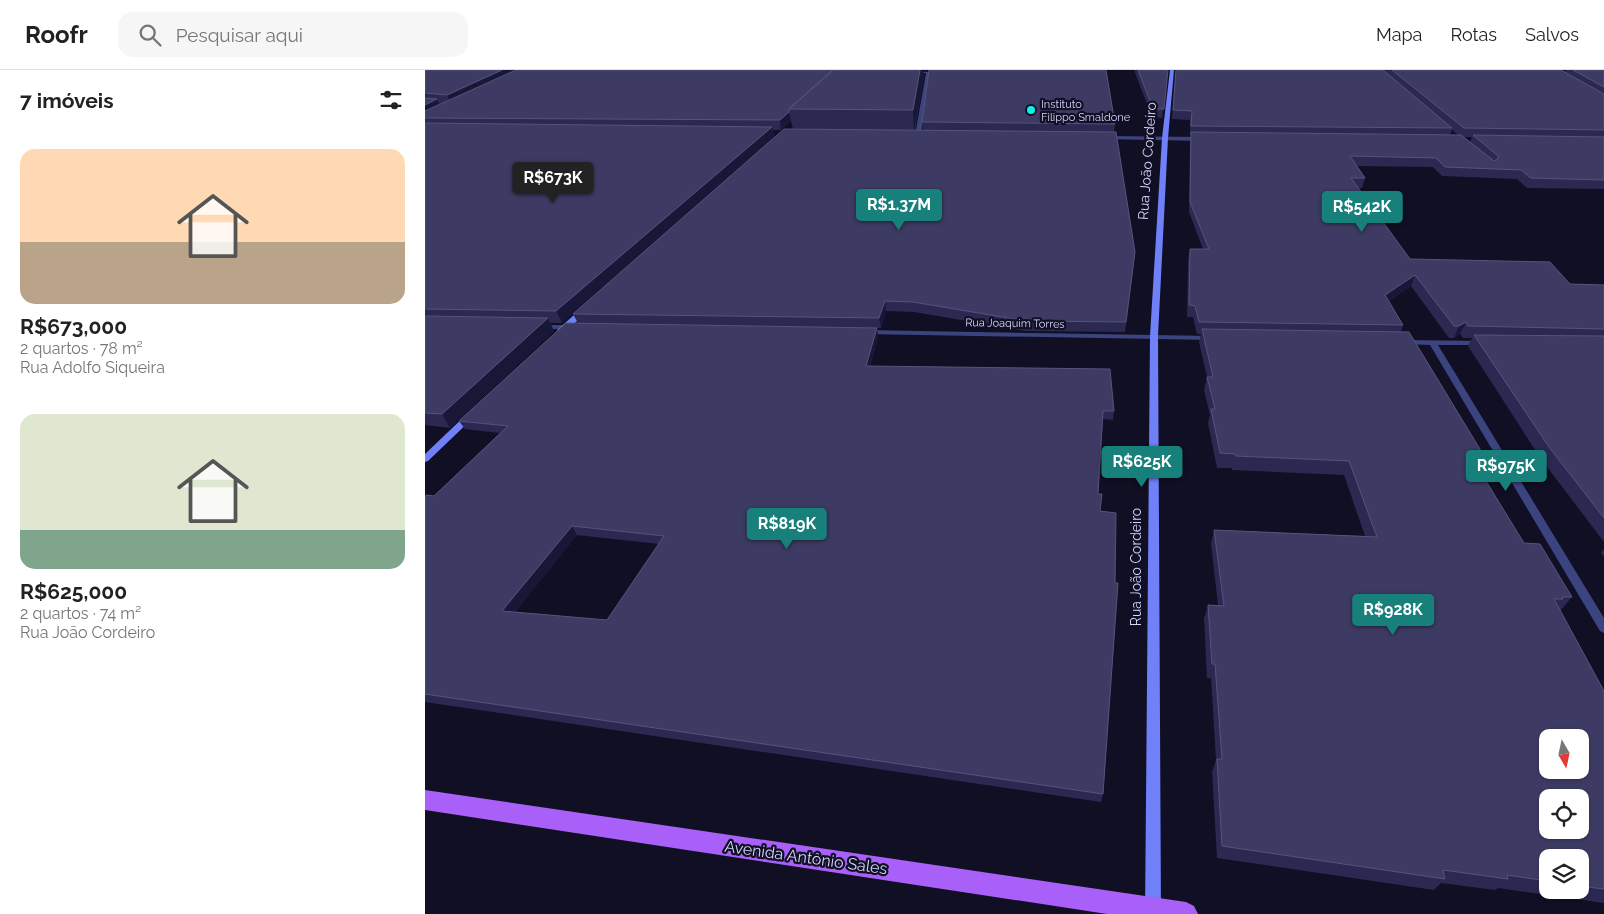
<!DOCTYPE html>
<html lang="pt">
<meta charset="utf-8">
<style>
body{margin:0;font-family:Raleway,sans-serif;background:#f6f6f6;color:#222;height:100vh;display:flex;flex-direction:column;font-size:19px;white-space:nowrap}
*{box-sizing:border-box;margin:0}
p{font-size:16px;color:#767676}
.icon{flex:none;width:28px;height:28px;fill:none;stroke:currentColor;stroke-width:2;stroke-linecap:round;stroke-linejoin:round}
.map{position:relative;flex:1;overflow:hidden}
.side{display:flex;flex-direction:column;background:#fff;width:425px}
.side>*{flex:none}
.needle{width:32px;rotate:171deg}
.buttons{position:absolute;left:1114px;top:659px;display:grid;gap:10px}
.buttons a{display:grid;place-items:center;width:50px;height:50px;border-radius:10px;background:#fff;box-shadow:0 1px 4px #0004;font-size:25px}
.price{position:absolute;translate:-50% -42px;padding:0 11px;border-radius:5px;background:#18807b;color:#fff;font-size:16px;line-height:32px;filter:drop-shadow(0 1px 2px #0008)}
.price::after{content:'';position:absolute;left:50%;top:30px;width:15px;height:11px;margin-left:-8px;background:inherit;clip-path:polygon(0 0,100% 0,50% 100%)}
.price.selected{background:#222;color:#fff}
ul{padding:0;list-style:none}
li{display:grid;align-content:center;gap:10px;height:265px;padding:0 20px}
li span{display:grid;place-items:center;height:155px;border-radius:15px;color:#555}
li>.icon{margin-inline-start:auto}
span .icon{width:90px;height:90px;fill:#fffc;stroke-width:1}
li b{font-size:21px}
h2{display:flex;justify-content:space-between;align-items:center;height:60px;padding:0 20px;font-size:21px}
header{display:flex;align-items:center;gap:30px;box-sizing:border-box;height:70px;padding:0 25px;background:#fff;border-bottom:1px solid #e0e0e0}
header strong{font-size:24px}
nav{display:flex;gap:28px;margin-inline-start:auto;font-size:18px}
.search{width:350px;height:45px;background:#f6f6f6;display:flex;align-items:center;gap:12px;box-sizing:border-box;padding:0 18px;border-radius:15px;color:#767676;font-size:19px}
main{display:flex;flex:1;min-height:0}
.map>svg:first-child{display:block}
.lines{fill:none;stroke-linecap:round;stroke-linejoin:round}
.street{fill:#3c4480;fill-rule:evenodd}
.secondary{fill:#6f80f9;fill-rule:evenodd}
.primary{fill:#a960f8;fill-rule:evenodd}
.wall{fill:#2b2951;fill-rule:evenodd}
.shaded-wall{fill:#181737}
.building{fill:#3d3b63;stroke:#55547c;fill-rule:evenodd}
.poi-dot{fill:#0bf2e8;stroke:#100f23;stroke-width:2}
.labels{text-anchor:middle;stroke-width:4.5;stroke-linejoin:round;paint-order:stroke}
.far-poi-label{font-size:11px;fill:#d4d5fd;stroke:#100f23;text-anchor:start}
.far-street-label{font-size:11px;fill:#d4d5fd;stroke:#100f23}
.street-label{font-size:14px;fill:#d4d5fd;stroke:#100f23}
.near-street-label{font-size:16px;fill:#d4d5fd;stroke:#100f23}
</style>
<header>
<strong>Roofr</strong>
<div class="search"><svg class="icon" aria-label="search" viewBox="0 0 24 24"><circle cx="10" cy="10" r="6"/><path d="M15 15l6 6"/></svg>Pesquisar aqui</div>
<nav><a>Mapa</a><a>Rotas</a><a>Salvos</a></nav>
</header>
<main>
<section class="side">
<h2>7 imóveis<svg class="icon" aria-label="filters" viewBox="0 0 24 24"><path d="M4 7h16M4 17h16"/><circle cx="9" cy="7" r="2"/><circle cx="15" cy="17" r="2"/></svg></h2>
<ul>
<li><span style="background:linear-gradient(#ffd9b3 60%,#b9a48a 0)"><svg class="icon" aria-label="home" viewBox="0 0 24 24"><path d="M3 11l9-7 9 7M6 9v11h12V9"/></svg></span><div><b>R$673,000</b><p>2 quartos · 78 m²</p><p>Rua Adolfo Siqueira</p></div></li>
<li><span style="background:linear-gradient(#dfe7d0 75%,#7fa58c 0)"><svg class="icon" aria-label="home" viewBox="0 0 24 24"><path d="M3 11l9-7 9 7M6 9v11h12V9"/></svg></span><div><b>R$625,000</b><p>2 quartos · 74 m²</p><p>Rua João Cordeiro</p></div></li>
</ul>
</section>
<div class="map">
<svg width="1179" height="844" viewBox="0 0 1179 844">
<rect width="100%" height="100%" fill="#100f23"/>
<g class="lines">
<!-- street -->
<path class="street" d="M484 1 505 2 496 65 493 67 490 65 501 3H485Z
M678 66 778 67 781 69 778 71 680 69Z
M112 255H148L152 257 148 259H115L111 257Z
M437 260 788 266 792 268 788 270 440 264 436 262Z
M975 270 1061 271 1062 273 1058 275H1013L1179 548V563L1175 561 1005 275 978 274H975Z"/>
<!-- secondary -->
<path class="secondary" d="M745 0H749L743 68 733 266 736 844H720L725 266 737 68Z
M157 238H163L164 240 138 264H132V260Z
M46 342 50 345 49 347 3 391 0 392V384L43 343Z"/>
<!-- primary -->
<path class="primary" d="M0 720 761 832 769 836 773 844H682L0 740Z"/>
</g>
<!-- wall -->
<path class="wall" d="M0 0H498L499 5 490 60H498L497 52 690 54 689 62 710 182 700 262 601 261 489 242 461 241 456 258H452L453 267 445 296 689 341 688 350 678 349 673 424 675 441 678 724 676 732 0 632V426H9L75 363 40 359 34 351 153 253 148 244 368 59 366 51 356 60H348L349 67 137 253H125L129 261 25 358 1 355 0 356ZM152 465 234 474 182 550 90 542Z
M709 0H743L737 48 727 47Z
M750 0H1136L1140 2 1141 0H1179V119L1102 118 1092 109 1017 106 1008 97 931 96 940 108 937 118H933L985 189 1145 214 1179 215V472L1116 389 1043 276 1047 268H1038L1035 264 1029 268H1024L986 216 964 231 978 255 976 262 1064 394 1057 405 1099 473 1147 527 1135 541 1179 621V833L1073 818 1070 820 1016 813 1009 820 792 788 787 702 791 690 786 608H782L779 549 783 535H793L786 474 789 460 940 466 919 405 807 400V398H792L783 353 785 345 779 320 782 307 774 272 776 264H772L768 247H762L763 190 765 179H778L764 142 765 71 766 65H765V50L747 49ZM1027 60 1033 65H1025ZM1039 67H1047L1045 72ZM1122 788H1155V820H1122Z
M1179 479V487L1176 483Z"/>
<!-- shaded-wall -->
<path class="shaded-wall" d="M77 0H100L26 34 22 25Z
M495 0H498L499 5 489 61 488 40Z
M12 29 16 39 0 46V35Z
M364 42 366 51 356 60 355 50Z
M347 57 349 67 137 253 131 241Z
M990 205 986 216 956 236 960 225Z
M460 231 461 241 456 258 454 248Z
M123 248 129 261 25 358 17 344Z
M1041 252 1035 264 1029 268 1034 256Z
M452 258 453 267 442 304 441 296Z
M147 456 152 465 84 550 77 541Z"/>
<!-- building -->
<path class="building" d="M0 0H77L22 25 0 23Z
M91 0H408L364 39V42L355 50 0 48V41Z
M408 0H495L488 40 364 39Z
M504 0H681L690 54 497 52Z
M713 0H743L739 39H728Z
M751 0H958L1027 58 766 56 767 41 748 40Z
M967 0H1136L1179 24V60L1039 58Z
M1148 0H1179V17Z
M0 28 12 29 0 35Z
M0 53 347 57 131 241 0 239Z
M359 59 691 62 710 182 701 252 601 251 488 232 460 231 454 248 148 244Z
M766 62 1036 65 1069 91 1073 89V86L1048 65 1179 67V110L1106 108 1096 100 1020 97 1011 88 925 86 940 108H926L985 189 1125 192 1145 214 1179 215V259L1043 256 1041 252 1034 256H1029L990 205 960 225 978 255 774 252 770 236 764 235 765 179H784L765 132Z
M0 246 123 248 17 344 0 343Z
M141 253 452 258 441 296 685 299 689 341H678L673 424H677L675 441 691 443 690 513H693L678 724 0 624V426L2 425 9 426 83 356 34 351ZM147 456 239 466 182 550 77 541Z
M777 259 984 262 1064 394 1050 393 1099 473 1115 474 1147 527H1137L1138 529H1129L1179 621V819L1155 816V788H1122V811L1082 805 1083 809 1018 800 1020 809 797 776 792 689H797L790 594H787L783 535 799 536 789 460 952 467 924 391 811 386 810 384 795 383 786 339H790L782 307H788ZM1122 668H1155V700H1122ZM1122 728H1155V760H1122Z
M1049 265 1179 266V448L1124 377Z"/>
<!-- markers -->
<circle class="poi-dot" cx="606" cy="40" r="5"/>
<g class="labels">
<!-- far-poi labels -->
<g class="far-poi-label">
<text x="616" y="38">Instituto<tspan x="616" dy="13">Filippo Smaldone</tspan></text>
</g>
<!-- far-street labels -->
<g class="far-street-label">
<text transform="translate(590 253) rotate(1)" y="4">Rua Joaquim Torres</text>
</g>
<!-- street labels -->
<g class="street-label">
<text transform="translate(722 91) rotate(-86)" y="5">Rua João Cordeiro</text>
<text transform="translate(711 497) rotate(-90)" y="5">Rua João Cordeiro</text>
</g>
<!-- near-street labels -->
<g class="near-street-label">
<text transform="translate(381 787) rotate(8)" y="6">Avenida Antônio Sales</text>
</g>
</g>
</svg>
<div class="buttons">
<a><svg class="needle" viewBox="-14 -14 28 28"><path d="M0-13l5 13h-10z" fill="#e53935"/><path d="M0 13l5-13h-10z" fill="#767676"/></svg></a>
<a><svg class="icon" aria-label="locate" viewBox="0 0 24 24"><circle cx="12" cy="12" r="6"/><path d="M12 2v4M12 18v4M2 12h4M18 12h4"/></svg></a>
<a><svg class="icon" aria-label="layers" viewBox="0 0 24 24"><path d="M12 4l9 5-9 5-9-5zM3 14l9 5 9-5"/></svg></a>
</div>
<b class="price selected" style="left:128px;top:134px">R$673K</b>
<b class="price" style="left:474px;top:161px">R$1.37M</b>
<b class="price" style="left:937px;top:163px">R$542K</b>
<b class="price" style="left:717px;top:418px">R$625K</b>
<b class="price" style="left:1081px;top:422px">R$975K</b>
<b class="price" style="left:362px;top:480px">R$819K</b>
<b class="price" style="left:968px;top:566px">R$928K</b>
</div>
</main>
